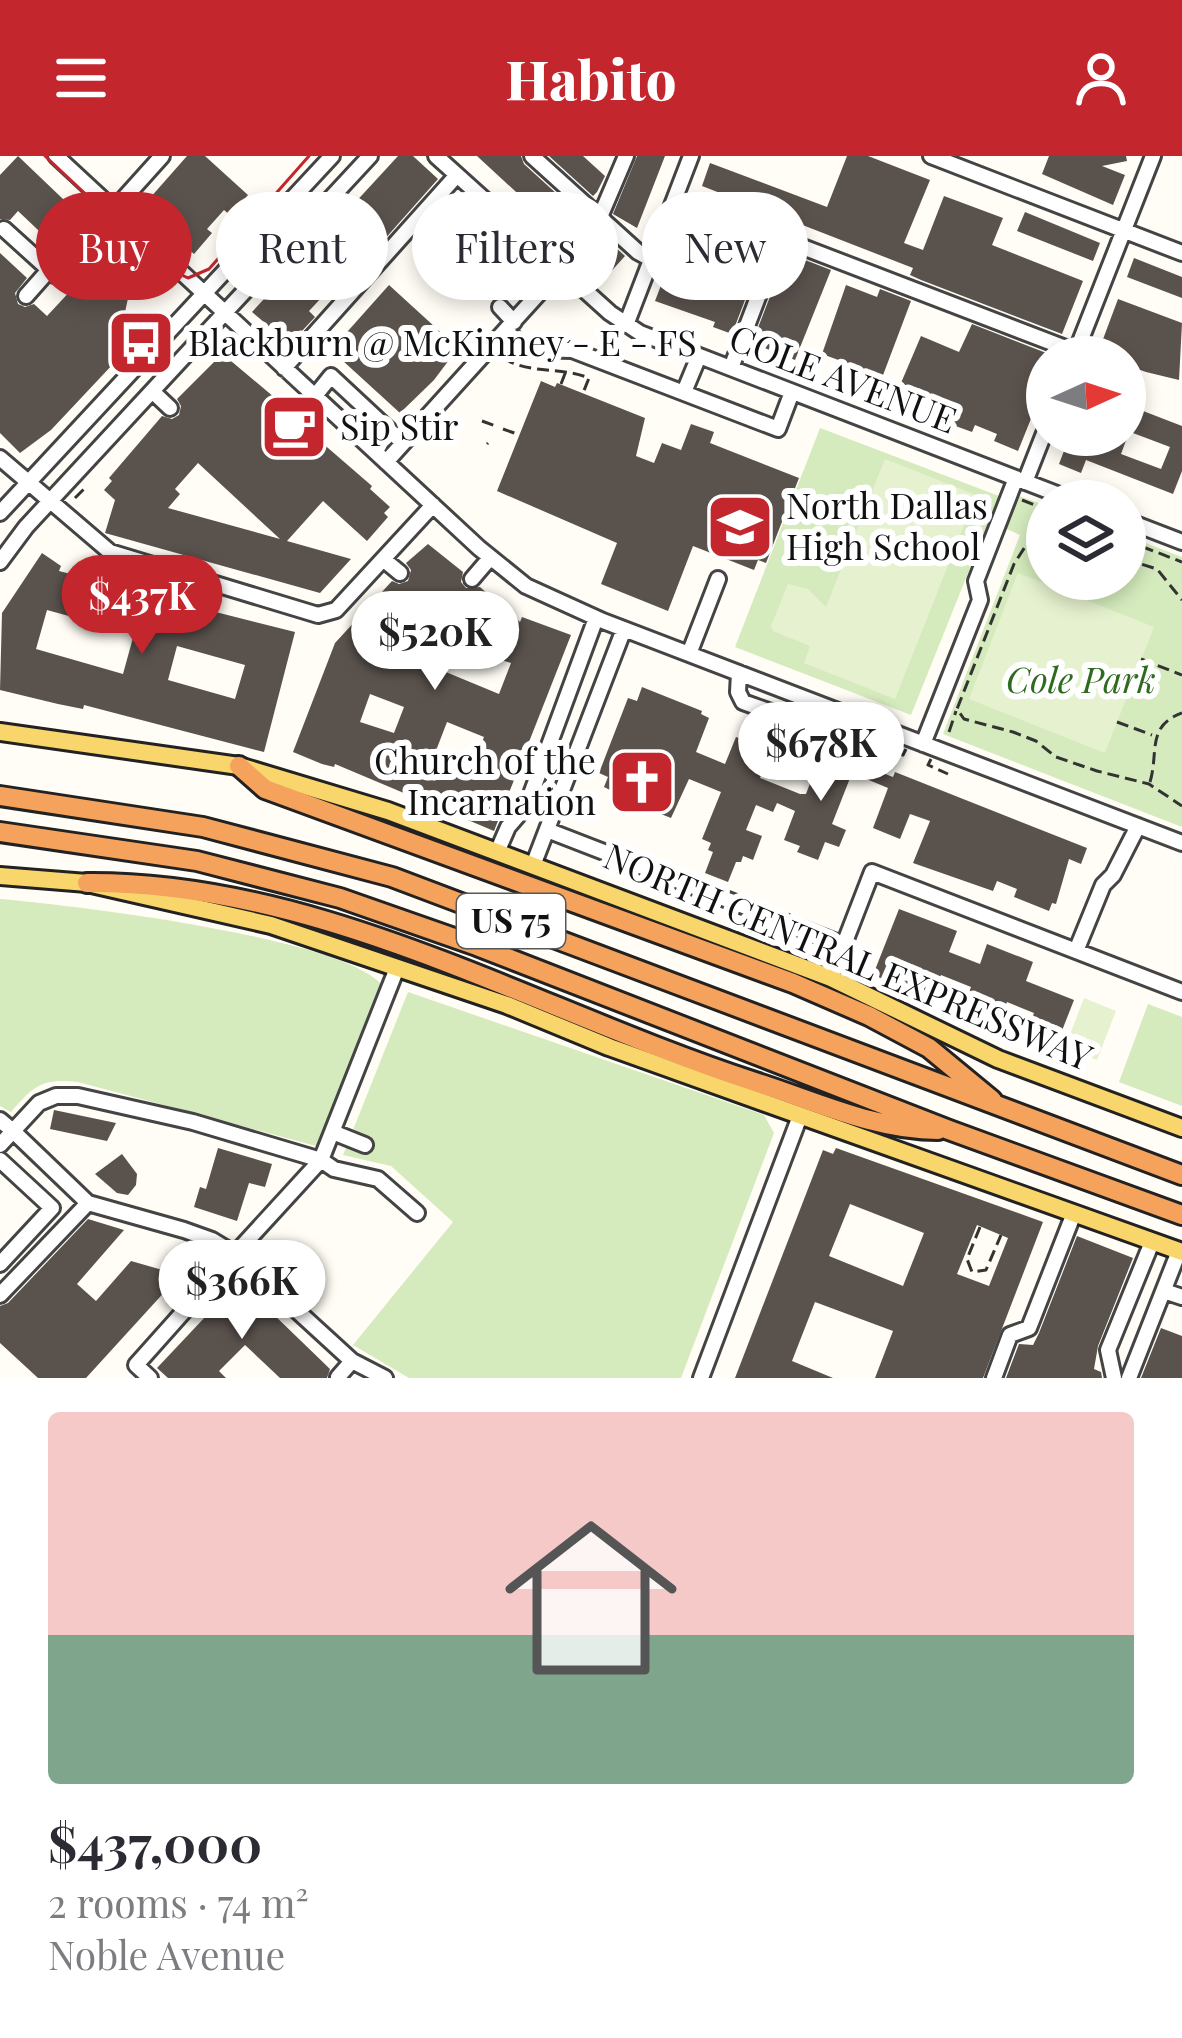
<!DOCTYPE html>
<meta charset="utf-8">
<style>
body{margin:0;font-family:"Playfair Display",serif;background:#f2f2f3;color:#2b2b33;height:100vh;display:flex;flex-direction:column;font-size:45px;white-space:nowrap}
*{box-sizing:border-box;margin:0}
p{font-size:39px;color:#7c7c81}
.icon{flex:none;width:66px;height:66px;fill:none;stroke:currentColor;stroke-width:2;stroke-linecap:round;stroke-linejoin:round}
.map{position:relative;height:1222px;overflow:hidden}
.details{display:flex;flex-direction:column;background:#fff;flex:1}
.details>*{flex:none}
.banner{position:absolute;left:36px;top:36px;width:1110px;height:108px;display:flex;gap:24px}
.needle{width:78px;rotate:87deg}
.buttons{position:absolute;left:1026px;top:180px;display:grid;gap:24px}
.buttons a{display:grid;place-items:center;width:120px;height:120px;border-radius:50%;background:#fff;box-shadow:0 6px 18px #0003;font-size:60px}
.price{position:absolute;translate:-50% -102px;padding:0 27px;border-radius:42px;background:#fff;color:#222;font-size:39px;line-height:78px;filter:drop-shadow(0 3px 6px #0008)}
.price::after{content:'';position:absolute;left:50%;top:72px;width:36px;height:27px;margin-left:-18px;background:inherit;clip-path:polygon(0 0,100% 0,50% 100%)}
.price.selected{background:#c4262e;color:#fff}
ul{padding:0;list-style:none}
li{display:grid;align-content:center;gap:24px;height:636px;padding:0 48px}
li+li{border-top:3px solid #e1e1e2}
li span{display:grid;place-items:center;height:372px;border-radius:12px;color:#555}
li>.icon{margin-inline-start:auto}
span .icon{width:216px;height:216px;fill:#fffc;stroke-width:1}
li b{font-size:51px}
.pill{padding:0 42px;border-radius:54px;background:#fff;box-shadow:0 6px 18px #0003;font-size:42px;line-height:108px}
.pill.selected{background:#c4262e;color:#fff}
header{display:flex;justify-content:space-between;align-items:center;height:156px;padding:0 48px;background:#c4262e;color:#fff;font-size:54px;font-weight:800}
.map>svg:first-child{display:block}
.green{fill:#d5ebbd}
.pitch{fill:#e6f2cf}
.building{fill:#5a524d;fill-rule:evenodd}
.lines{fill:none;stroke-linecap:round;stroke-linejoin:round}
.minor-casing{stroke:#444;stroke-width:20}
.major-casing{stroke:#222;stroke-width:22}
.highway-casing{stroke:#222;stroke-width:24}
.path{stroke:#333;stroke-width:3;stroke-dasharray:12 6;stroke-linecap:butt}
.minor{stroke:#fff;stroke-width:14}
.major{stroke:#f9d66b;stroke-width:16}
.highway{stroke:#f5a25d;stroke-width:18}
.tram{stroke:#c4262e;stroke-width:3}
.labels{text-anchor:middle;stroke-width:12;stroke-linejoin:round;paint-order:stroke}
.shield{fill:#fff;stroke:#585858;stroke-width:3}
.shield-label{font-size:33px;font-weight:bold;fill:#111}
.poi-label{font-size:36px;fill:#111;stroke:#fff;text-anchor:start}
.street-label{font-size:36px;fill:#111;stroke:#fff}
.park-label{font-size:36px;font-style:italic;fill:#2f6b1f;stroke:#fff}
</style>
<header><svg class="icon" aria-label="menu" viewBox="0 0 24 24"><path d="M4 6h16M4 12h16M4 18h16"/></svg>Habito<svg class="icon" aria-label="person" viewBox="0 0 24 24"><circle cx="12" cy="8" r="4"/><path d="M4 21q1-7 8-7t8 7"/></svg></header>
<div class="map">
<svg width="1182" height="1222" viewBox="0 0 1182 1222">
<rect width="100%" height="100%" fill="#fffdf5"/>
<!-- green -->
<path class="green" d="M820 272 999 340 911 559 735 491Z
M1019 340 1047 350V423H1125V379L1182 401V671L943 578 1020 379 1000 370 1011 342Z
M0 743C70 749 343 781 382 829L324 978 316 990 78 926C41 922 34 930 11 956L0 950Z
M408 836 764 959 774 977 681 1222H409L353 1189 453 1066 391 1010 343 999Z
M1148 848 1182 861V950L1119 926Z"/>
<!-- pitch -->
<path class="pitch" d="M885 303 976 339 895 543 804 507 810 490 773 475 771 470 788 428 808 433 826 451Z
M1018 417 1154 471 1105 597 969 543Z
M1084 842 1116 855 1097 904 1065 891Z"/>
<!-- building -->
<path class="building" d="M18 0 86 65 62 90 56 91 18 55 10 64 0 63V19Z
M187 0H205L248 39 230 59 224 54 207 73 212 77 194 98 142 51Z
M398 0H413L438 23 375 94 340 63Z
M477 0H521L524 8 625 100 607 120Z
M549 0H583L605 20 597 36 593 40Z
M637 0H665L637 72 613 58Z
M847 0H868L930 24 904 87 923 94 944 40 1003 62 992 89 1083 125 1062 178 921 124 910 119 913 112 702 30 710 7 827 51Z
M1049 0H1126L1127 5 1102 10 1125 19 1113 49 1042 18Z
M1025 56 1100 87 1093 105 1017 75Z
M689 59 717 70 715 77 745 89 748 82 766 89 732 178 713 171 715 166 655 145 671 103 731 124 741 99 683 73Z
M326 76 361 109 341 131 336 126 309 155 315 161 290 188 252 156Z
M115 87 146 116 130 133 114 207 51 274 20 297 0 277V97L27 122 15 137 18 148 25 151 34 148 47 160Z
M787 97 831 114 795 204 752 187Z
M1134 102 1182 121V142L1127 121Z
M389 129 458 192 434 224 400 257 331 194Z
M846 129 877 141 880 133 911 145 877 235 846 223 852 209 822 198Z
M1118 143 1182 167 1179 224 1146 216 1129 210 1125 201 1099 194Z
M972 168 1054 200 1047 201V223L1018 295 994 285 997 278 975 269 972 276 928 260 935 242 901 227 921 180 959 196Z
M228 192 236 200 231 205 293 257 291 260 372 330 370 333 390 351 384 357 388 361 367 385 323 345 287 385 351 403 320 437 105 377 115 344 104 334 112 325 109 322 162 260 172 263 179 259 181 250 177 243ZM198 307 280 383 168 352 180 338 175 333Z
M541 225 555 231 557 227 645 262 636 300 654 307 662 287 681 294 691 268 714 276 710 287 799 322 766 407 758 404 754 414 693 390 668 455 601 428 617 387 497 335Z
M1125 248 1182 270V315L1173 338 1086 304 1081 317 1059 308 1070 279H1128L1121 298 1161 313 1170 291 1125 274Z
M428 388 463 416 461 426 466 432 480 431 520 466 522 461 571 479 494 675 335 608 334 611 322 608 293 596 335 487 392 425 399 428 408 425 411 414 406 407ZM433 451 483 498 511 507 499 538 395 495ZM370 538 404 551 394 577 360 566ZM447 566 484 581 472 612 440 599 437 592Z
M42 397 61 410 59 415 144 437 151 451 159 450 166 443 174 445 176 455 183 459 196 451 295 476 264 596 84 549 83 553 58 548 0 534 2 457ZM47 454 134 478 123 518 36 493ZM177 490 245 509 235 543 168 524Z
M642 531 702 555 701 558 709 562 696 596 725 608 736 581 741 583 747 568 771 577 765 592 770 595 760 622 800 638H806L824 591 838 596 840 592 851 597 849 601 857 607 893 621 895 616 1087 692 1081 708 1069 703 1056 748 1052 747 1049 755 1014 741 1017 733 997 725 993 735 913 707 930 665 910 658 900 683 873 672 888 632 852 617 832 668 846 674 839 691 825 686 818 704 797 696 800 690 784 684 795 655 777 647 773 656 756 649 746 674 762 680 753 704 743 700 741 706H736L728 726 705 717 713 696 708 694 711 687 702 683 721 636 689 623 671 662 610 638 612 635 604 631 608 621 599 617 628 542 637 545Z
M899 753 957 775 949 796 980 808 987 788 1033 806 1026 825 1074 844 1054 895 1024 883 1034 857 1007 846 996 871 961 858 971 831 941 819 930 846 911 838 912 834 873 819Z
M54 954 116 967 107 985 50 973Z
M218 992 272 1008 265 1031 249 1027 237 1065 194 1051 200 1031 206 1033Z
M836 992 1043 1066 983 1222H875L893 1175 815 1146 792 1205 833 1222H735L823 994 833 998ZM850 1048 924 1077 903 1130 829 1100ZM977 1069 1008 1082 989 1130 957 1118Z
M122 998 137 1018 136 1029 128 1039 117 1037 95 1018Z
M88 1063 124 1074 77 1128 96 1145 131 1105 180 1119 86 1222H38L0 1187V1150L8 1147Z
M1077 1080 1133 1102 1098 1190 1094 1213 1101 1216 1102 1222H1006L1019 1188 1033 1189 1039 1177Z
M239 1125 330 1213 327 1222H280L245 1189 219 1215 226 1222H168L157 1212Z
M1161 1172 1182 1180V1222H1141Z"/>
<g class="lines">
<!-- minor casing -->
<g class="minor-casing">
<path id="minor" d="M56 0 479 392 526 430 603 465 1182 687
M436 0 610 157 640 177 1075 345
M532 0 638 96 651 103
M931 0 1182 97
M675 42 1076 196
M600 61 626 0
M4 73 55 119 162 0
M26 140 49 114
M500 151 514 166
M626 169 691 0
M505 175 528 193 572 194 778 273 792 236
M1074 201 1153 0
M284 212 457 19
M731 212 777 91
M152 235 170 252
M684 236 699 200
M315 240 331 220 403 287
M0 302 110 396 318 459 336 454 433 349
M386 306 561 113
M1025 326 1047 270
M0 357 332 0
M1125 364 1182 386
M383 403 400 417
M0 406 26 371 370 0
M472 423 490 402
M155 440 161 414
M185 448 192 423
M689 498 718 423
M739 517 738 536 743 546 785 561 809 545
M923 588 980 444 976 425 1016 322
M547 674 844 789
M498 694 508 671 527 649 596 462
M534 707 624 473
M1076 795 1103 729 1113 719 1138 670
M397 812 321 1004 235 1098 212 1084 184 1074 88 1047 13 975 39 947 56 940H78L193 966 321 1004 334 1013 378 1023 417 1057
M831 822 872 716 1182 836
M0 964 13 975 0 989
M335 977 365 989
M0 1004 52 1052 0 1108
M1164 1135 1182 1141
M0 1139 88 1047
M338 1221 352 1205
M150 1222 136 1209 235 1098 352 1205 385 1222
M701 1222 800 960
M994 1222 1010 1179 1029 1172 1074 1057
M1114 1222 1108 1194 1152 1086
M1129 1222 1179 1095"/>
</g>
<!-- major casing -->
<g class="major-casing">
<path id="major" d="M0 576 239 610 388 655 831 822 998 903 1182 972
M0 720 87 727 271 769 507 849 609 891 1182 1096"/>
</g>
<!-- highway casing -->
<g class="highway-casing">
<path id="highway" d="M239 610 265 633 793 827 869 860 929 892 992 944
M0 640 203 671 392 721 1182 1019
M0 676 197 705 340 742 477 790 949 974 1182 1059
M87 727C322 725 537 855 755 926 815 945 875 974 938 974"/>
</g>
<!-- path -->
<path class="path" d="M503 202C531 219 560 210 589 222L583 237
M561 228 566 215
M482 265 498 271
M503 273 517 278
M487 288 488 287
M75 342 85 332
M1022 344 1047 354
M1047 372 1039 369 1014 408 957 553 964 563 1013 576 1036 585 1056 601 1097 615 1149 628 1182 650
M1125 384 1182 406
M1125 403 1157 413 1182 444
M1141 503 1182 519
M1117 566 1152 579
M949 576 956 555
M883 593 903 599 906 593
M931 603 928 609 948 618
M1150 626C1159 596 1146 570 1182 557
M980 1071 967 1103 972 1116 986 1114 1001 1079"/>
<!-- minor -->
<use href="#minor" class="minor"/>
<!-- major -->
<use href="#major" class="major"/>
<!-- highway -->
<use href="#highway" class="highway"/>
<!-- tram -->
<path class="tram" d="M45 0 161 109 188 122 209 113 309 0"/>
</g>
<!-- icons -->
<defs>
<g id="bus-square" transform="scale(3.45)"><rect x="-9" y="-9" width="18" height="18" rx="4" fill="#c4262e" stroke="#fff"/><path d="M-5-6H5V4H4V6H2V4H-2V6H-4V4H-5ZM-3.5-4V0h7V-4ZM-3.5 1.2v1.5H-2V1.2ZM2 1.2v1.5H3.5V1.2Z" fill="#fff"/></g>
<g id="cafe-square" transform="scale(3.45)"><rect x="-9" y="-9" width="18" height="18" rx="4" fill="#c4262e" stroke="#fff"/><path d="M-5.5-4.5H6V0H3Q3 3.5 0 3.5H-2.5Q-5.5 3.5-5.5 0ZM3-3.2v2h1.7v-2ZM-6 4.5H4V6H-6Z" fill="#fff"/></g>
<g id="school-square" transform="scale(3.45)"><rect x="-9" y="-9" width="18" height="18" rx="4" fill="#c4262e" stroke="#fff"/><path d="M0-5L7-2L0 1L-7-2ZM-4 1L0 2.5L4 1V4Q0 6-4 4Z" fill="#fff"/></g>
<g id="church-square" transform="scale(3.45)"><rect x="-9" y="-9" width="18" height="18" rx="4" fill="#c4262e" stroke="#fff"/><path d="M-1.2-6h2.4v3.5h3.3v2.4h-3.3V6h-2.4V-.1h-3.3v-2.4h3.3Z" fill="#fff"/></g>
</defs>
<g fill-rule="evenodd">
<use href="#bus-square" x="141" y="187"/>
<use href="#cafe-square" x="294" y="271"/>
<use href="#school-square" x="740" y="371"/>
<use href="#church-square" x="642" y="626"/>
</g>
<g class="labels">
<!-- shield labels -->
<rect class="shield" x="457" y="738" width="108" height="54" rx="9"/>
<g class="shield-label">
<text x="511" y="777">US 75</text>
</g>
<!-- poi labels -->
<g class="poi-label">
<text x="188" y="200">Blackburn @ McKinney - E - FS</text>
<text x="340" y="284">Sip Stir</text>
<text x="786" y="363">North Dallas<tspan x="786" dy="41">High School</tspan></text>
<text x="596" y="618" text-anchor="end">Church of the<tspan x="596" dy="41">Incarnation</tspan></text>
</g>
<!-- street labels -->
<g class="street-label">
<text transform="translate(843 223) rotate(21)" y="13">COLE AVENUE</text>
<text transform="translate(848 801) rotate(23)" y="13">NORTH CENTRAL EXPRESSWAY</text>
</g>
<!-- park labels -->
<g class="park-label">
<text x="1081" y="537">Cole Park</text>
</g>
</g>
</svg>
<div class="buttons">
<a><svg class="needle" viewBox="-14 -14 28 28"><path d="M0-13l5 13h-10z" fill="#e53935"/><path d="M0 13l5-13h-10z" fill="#7c7c81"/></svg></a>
<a><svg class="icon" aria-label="layers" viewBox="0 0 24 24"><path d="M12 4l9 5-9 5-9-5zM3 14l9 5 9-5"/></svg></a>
</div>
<b class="price selected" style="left:142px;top:501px">$437K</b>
<b class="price" style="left:435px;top:537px">$520K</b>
<b class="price" style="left:821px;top:648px">$678K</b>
<b class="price" style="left:242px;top:1186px">$366K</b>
<div class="banner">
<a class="pill selected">Buy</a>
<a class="pill">Rent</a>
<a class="pill">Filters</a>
<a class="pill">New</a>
</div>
</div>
<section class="details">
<ul>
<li><span style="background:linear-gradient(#f6c9c9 60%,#7fa58c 0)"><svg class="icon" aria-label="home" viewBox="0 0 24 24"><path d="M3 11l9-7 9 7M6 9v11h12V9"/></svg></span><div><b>$437,000</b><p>2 rooms · 74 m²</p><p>Noble Avenue</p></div></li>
</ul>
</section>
